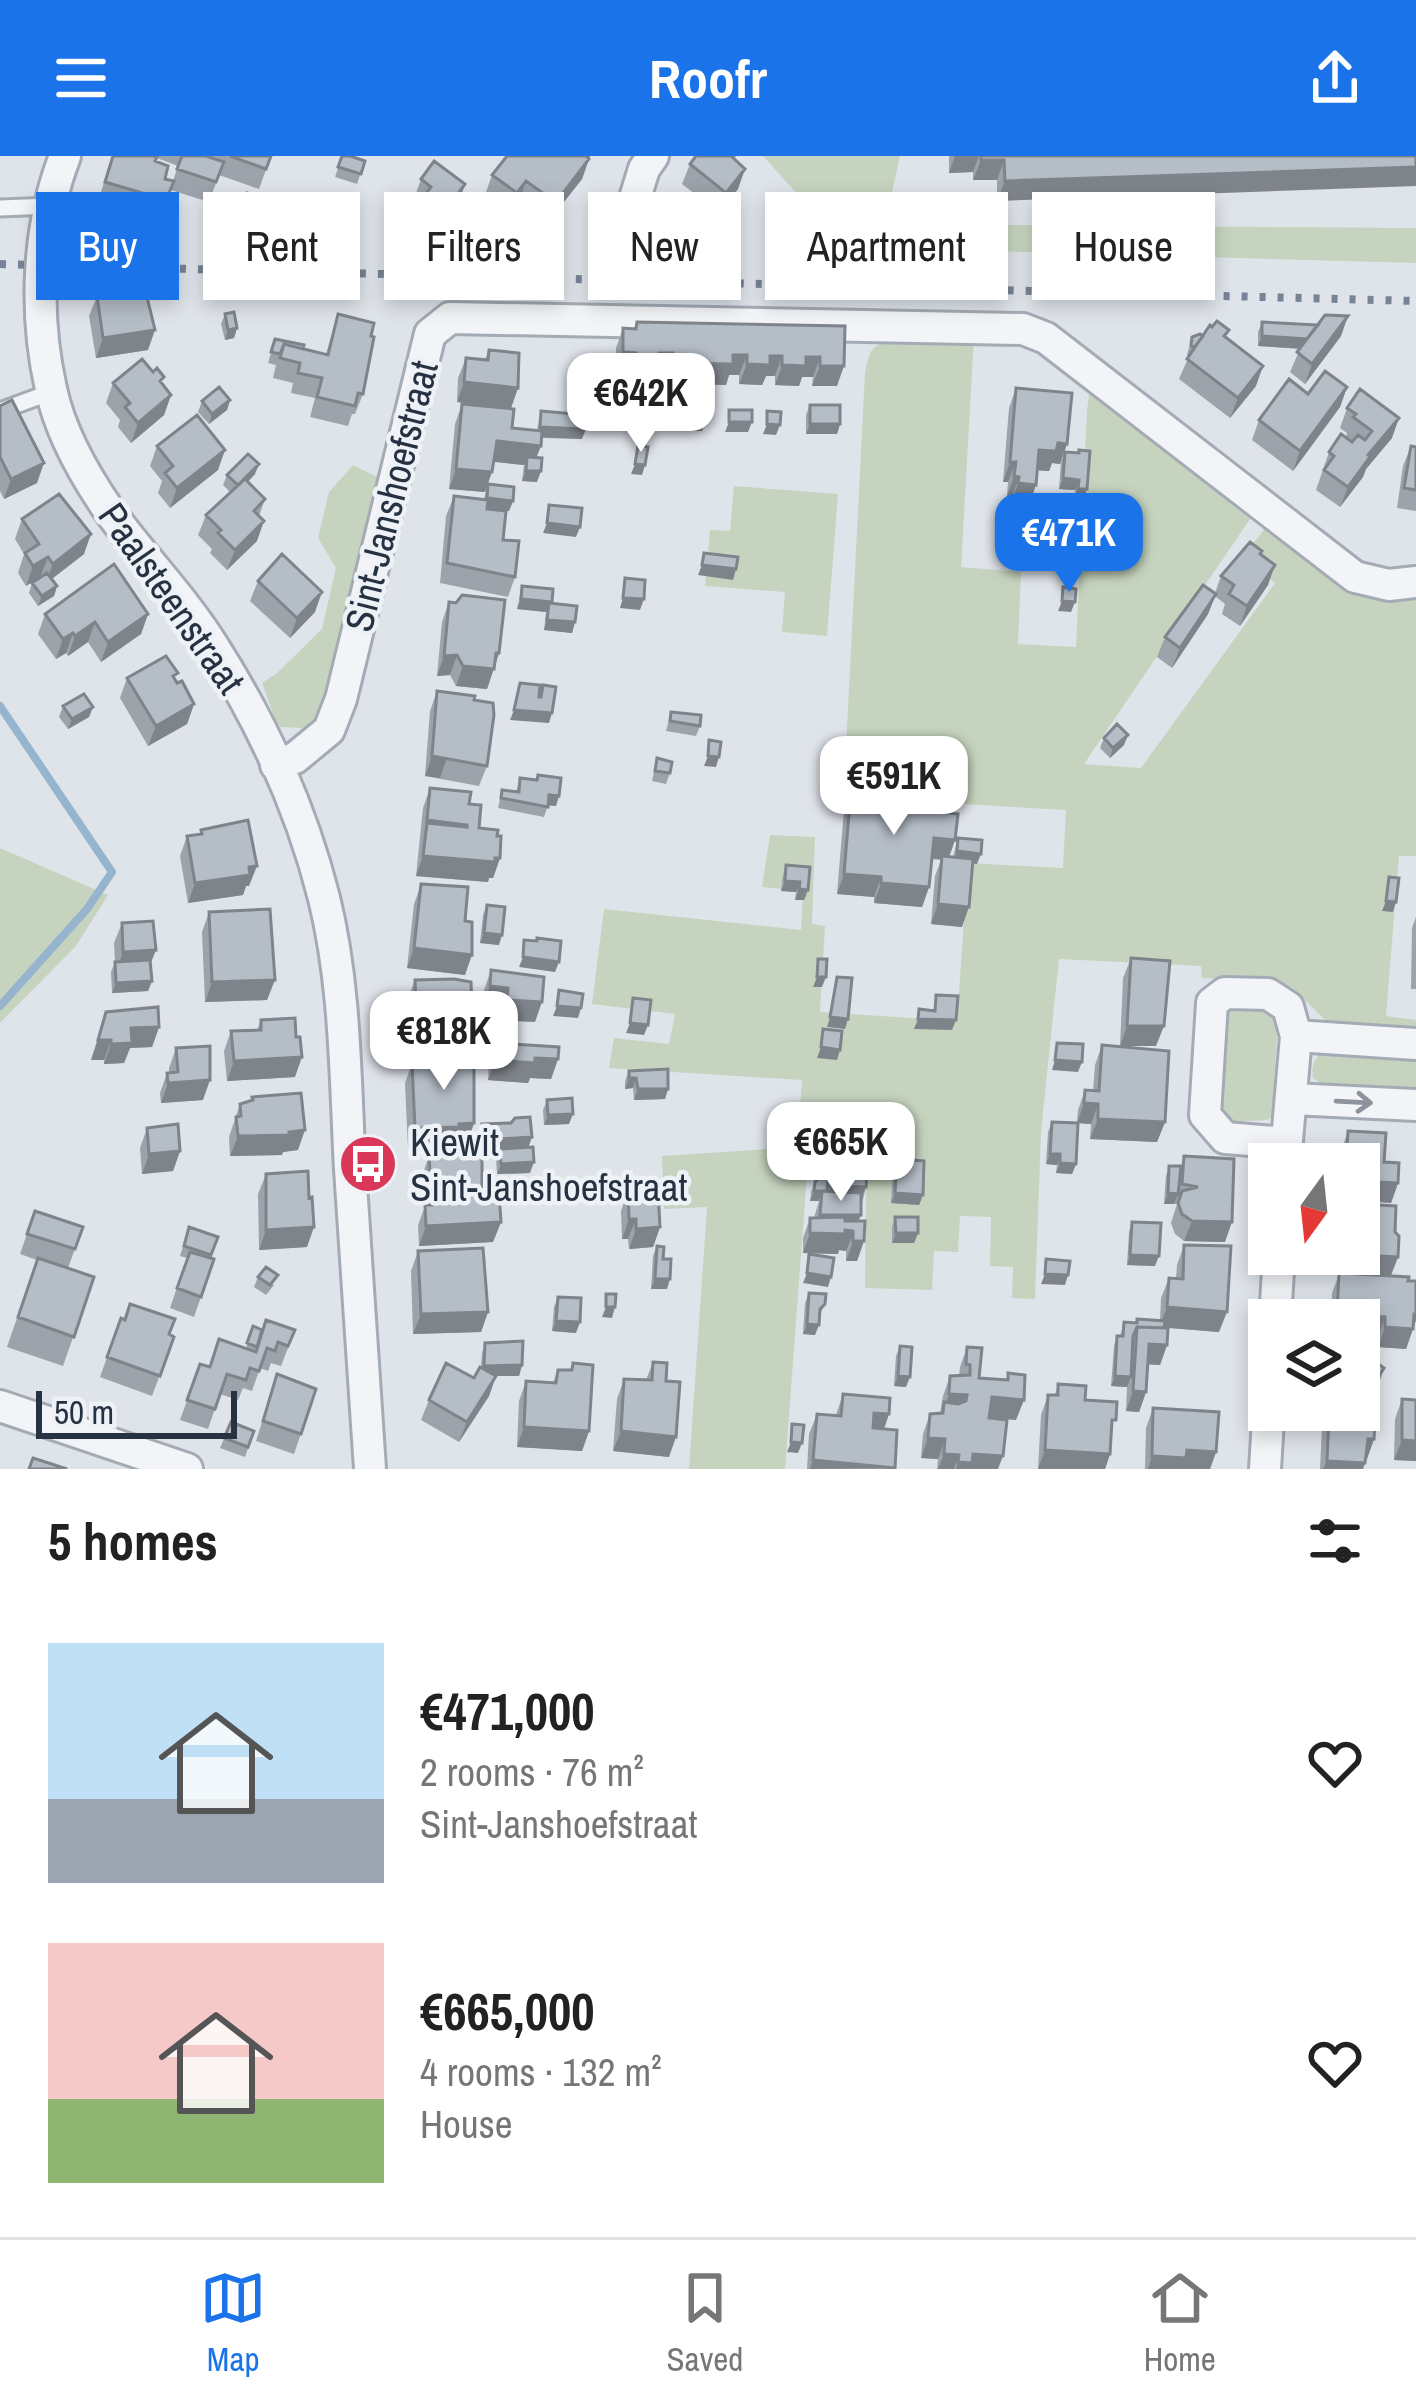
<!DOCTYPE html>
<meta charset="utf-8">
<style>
body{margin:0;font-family:"Archivo Narrow",sans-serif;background:#f2f2f2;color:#222;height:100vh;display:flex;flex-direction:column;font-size:45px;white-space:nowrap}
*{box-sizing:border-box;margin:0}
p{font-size:39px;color:#767676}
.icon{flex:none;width:66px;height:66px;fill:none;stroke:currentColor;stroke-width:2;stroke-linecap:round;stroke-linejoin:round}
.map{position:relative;height:1313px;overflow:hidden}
.side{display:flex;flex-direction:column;background:#fff;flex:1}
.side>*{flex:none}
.top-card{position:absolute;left:36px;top:36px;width:1344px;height:108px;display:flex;gap:24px}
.needle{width:78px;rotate:195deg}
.buttons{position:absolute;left:1248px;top:987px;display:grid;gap:24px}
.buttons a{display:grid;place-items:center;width:132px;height:132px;border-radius:0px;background:#fff;box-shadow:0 6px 18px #0003;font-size:60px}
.scale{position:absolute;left:36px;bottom:30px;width:201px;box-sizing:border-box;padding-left:12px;border:6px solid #263242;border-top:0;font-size:33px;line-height:42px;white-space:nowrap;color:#263242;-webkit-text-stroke:9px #eef2f7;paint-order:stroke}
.price{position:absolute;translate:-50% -102px;padding:0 27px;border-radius:24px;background:#fff;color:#222;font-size:39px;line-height:78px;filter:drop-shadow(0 3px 6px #0008)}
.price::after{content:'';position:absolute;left:50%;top:72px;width:36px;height:27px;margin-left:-18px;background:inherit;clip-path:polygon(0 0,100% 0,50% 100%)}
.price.selected{background:#1a73e8;color:#fff}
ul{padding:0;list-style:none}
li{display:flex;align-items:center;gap:36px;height:300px;padding:0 48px}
li span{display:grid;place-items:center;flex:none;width:336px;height:240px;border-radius:0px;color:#555}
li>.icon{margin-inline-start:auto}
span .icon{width:144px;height:144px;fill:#fffc;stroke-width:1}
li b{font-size:51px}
h2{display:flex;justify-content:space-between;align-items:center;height:144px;padding:0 48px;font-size:51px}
.chip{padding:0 42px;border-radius:0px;background:#fff;box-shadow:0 6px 18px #0003;font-size:42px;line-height:108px}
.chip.selected{background:#1a73e8;color:#fff}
header{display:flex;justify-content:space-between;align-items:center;height:156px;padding:0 48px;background:#1a73e8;color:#fff;font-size:54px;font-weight:700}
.menu{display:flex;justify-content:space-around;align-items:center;height:168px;border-top:3px solid #e0e0e0;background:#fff;font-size:33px;color:#767676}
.menu a{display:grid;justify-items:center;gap:6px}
.menu .selected{color:#1a73e8}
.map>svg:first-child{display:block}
.green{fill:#c6d4bf}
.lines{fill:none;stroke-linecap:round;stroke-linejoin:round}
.stream{stroke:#96b4cd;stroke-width:8}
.lane-casing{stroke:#a4abb4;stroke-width:21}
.street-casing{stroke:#a4abb4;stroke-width:36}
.lane{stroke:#f2f4f7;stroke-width:15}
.street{stroke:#f2f4f7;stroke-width:30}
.rail{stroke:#778495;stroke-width:8;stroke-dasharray:6 12;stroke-linecap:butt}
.wall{fill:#9ca3ab;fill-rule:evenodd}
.shaded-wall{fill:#7f848b}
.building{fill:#b5bdc7;stroke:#7f848b;stroke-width:3}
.oneway{stroke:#8c939c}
.labels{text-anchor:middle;stroke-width:9;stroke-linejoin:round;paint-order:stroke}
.street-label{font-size:39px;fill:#263242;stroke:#eef2f7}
.poi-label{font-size:39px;fill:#263242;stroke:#eef2f7;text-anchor:start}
</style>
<header><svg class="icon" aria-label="menu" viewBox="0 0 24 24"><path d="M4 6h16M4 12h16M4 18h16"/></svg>Roofr<svg class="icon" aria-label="share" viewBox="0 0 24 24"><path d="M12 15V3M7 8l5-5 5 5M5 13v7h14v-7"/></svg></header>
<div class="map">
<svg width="1416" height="1313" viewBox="0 0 1416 1313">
<rect width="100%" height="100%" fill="#dfe4ea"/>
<!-- green -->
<path class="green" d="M763 0H900L885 68 1416 72V107L845 91Z
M898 181H974L961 411 1021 416 1018 488 1076 491 1087 255 1090 231 1254 357 1084 608 1141 612 1275 427 1244 400 1268 368 1416 436V700H1399L1386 860 1416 864V878L1337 871 1325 864 1293 832 1273 826 1202 822 1201 810 1059 803 1041 976 1035 1143 1012 1142 1013 1111 990 1110 991 1061 960 1060 958 1096 934 1095 932 1134 865 1132 866 1027 826 1024 828 994 809 992 785 1313H689L707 1051 664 1053 662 1000 797 991 802 924 609 912 614 882 669 888 675 858 592 848 604 753 801 774 803 735 762 731 770 679 815 681 812 768 825 770 820 856 957 865 968 707 1063 712 1066 654 909 645V634L844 630 865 217C870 191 872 189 898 181Z
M353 309 381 323 326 549 315 567 305 572 280 571 276 566 262 527 277 517 322 473 336 412 318 382 329 336Z
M734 330 838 338 827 480 782 476 785 436 705 430 710 374 730 375Z
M0 692 108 739 76 790 0 867Z
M1232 850H1267L1278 863 1272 961 1267 964 1230 966 1218 955 1222 863Z
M1324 894 1416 899V936L1327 932 1313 922C1311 909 1314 903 1324 894Z"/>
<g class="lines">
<!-- stream -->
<path class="stream" d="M0 550 112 716 87 753 0 850"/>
<!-- lane casing -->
<g class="lane-casing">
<path id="lane" d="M0 52 51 50
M0 255 51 236"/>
</g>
<!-- street casing -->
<g class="street-casing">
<path id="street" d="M65 0C37 72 34 158 51 233 60 276 85 320 110 356 143 402 185 444 215 493 263 569 302 655 324 742 346 831 345 922 350 1013 356 1113 364 1213 370 1313
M631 55 644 13 653 0
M276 609 295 602 329 574 341 543 430 178 450 162 1023 173 1046 182 1355 421 1389 429 1416 426
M1296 880 1416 888
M1292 943 1416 949
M1285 1008 1296 880 1288 851 1268 838 1225 837 1212 847 1205 959 1225 982 1287 987
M1275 1164 1279 1098
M0 1250 187 1313
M1265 1313 1269 1248"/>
</g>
<!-- lane -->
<use href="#lane" class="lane"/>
<!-- street -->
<use href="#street" class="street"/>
<!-- rail -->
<path class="rail" d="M0 108 1416 145"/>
</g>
<!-- wall -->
<path class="wall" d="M112 0H271L259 33 219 19 209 46 171 34 169 37 174 38 163 69 138 62 139 58 98 46ZM157 2 178 10 173 25 165 23 155 5Z
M342 0 365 5 357 28 335 21Z
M507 0H590L582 23 552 61 548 58 544 63 519 45 509 57 485 39 492 19Z
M696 0H736L734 4 738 33 719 57 682 28 690 8Z
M949 0H1416L997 45V24H973V16L949 17Z
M421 23 465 28 458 48 453 56 446 79 434 80V67L411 68 419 47 414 43Z
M247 37 258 41 249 64 239 60Z
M97 140 148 194 96 202 89 160Z
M225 158 237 172 234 182 225 184 221 168Z
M338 158 371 180 363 238 355 258H352L348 270 310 261 315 242 291 237 293 227 273 222 276 209 268 207 275 183 303 193 326 198Z
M637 166 845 170 837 230H812L813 221H802L799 230 775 229V220H766L762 229 739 228V219H729L726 229 665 227V217H655L652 226H628V217L615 216 616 192 623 172H634Z
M1262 166 1341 180 1305 228 1290 216 1300 193 1258 190V176Z
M1203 180 1226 182 1256 230 1230 262 1179 223 1189 200 1187 199 1192 181Z
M489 194 518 232 511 252 457 246 458 222 466 202 485 204Z
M113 227 162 228 171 239 164 259 131 287 118 271 120 264 106 247Z
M1347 231 1340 251 1293 315 1252 284 1259 264 1308 238Z
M1016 232 1067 288 1060 308 1052 307 1049 315 1038 314 1029 349 1011 347 1012 341 1007 340 1008 326H1003L1009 252Z
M230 244 227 254 209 268 198 256 202 245Z
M462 248 512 272 537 274 541 255 582 283 541 282 536 301 537 326 522 325 524 309 494 306 485 336 449 333 455 268Z
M810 249 840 268 837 278H806V259Z
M0 250 37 327 4 343 0 335Z
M1347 252 1392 282 1366 313 1363 321 1340 351 1316 334 1329 296 1346 281 1347 277 1340 272Z
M157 290 218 314 170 352 158 337 162 325 150 310Z
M1411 290 1416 291V355L1397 352 1403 310Z
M1065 296 1087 333 1083 343H1074L1075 334 1059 333 1061 306Z
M255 318 248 326 265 343 259 360 257 385 227 414 210 397 212 393 198 379 206 359 231 337 223 329 227 319Z
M488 328 513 345 509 355 497 354 503 384 515 421 508 441 440 427 446 360 454 340 484 343Z
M22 363 84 398 52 423 57 430 54 440 38 450 29 437 32 427 40 421 26 430 18 417 24 398 15 383Z
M1261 399 1268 429 1240 470 1222 458 1225 448 1215 440 1208 458 1172 512 1157 501 1165 481 1215 437 1221 420Z
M258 425 315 456 290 482 250 445Z
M522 430 551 448 575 466 572 477 544 474 546 456 517 453Z
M449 446 499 497 487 533 456 530 450 519 437 520 442 466Z
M45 458H148L141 478 101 506 88 486 68 500 66 497 56 503 38 478Z
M127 522 175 524 194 548 187 568 148 590 120 542Z
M437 535 474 544 487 610 479 630 425 620 430 555Z
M63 550 93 551 89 561 68 573 59 561Z
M671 556 700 570 696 580 666 575Z
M1104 582 1124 589 1110 602 1100 592Z
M657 602 670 617 666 628 652 625Z
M520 622 556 650 548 649 544 661 498 652 502 634 516 636Z
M430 632 469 648 479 672 497 680 500 702 493 722H489L488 726 416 720 423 652Z
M851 634 910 653 955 684 949 701H953L958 682 977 708 973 707 962 771 931 768 935 720 941 704 932 703 929 731 922 751 874 747V741L837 738 844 654Z
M201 674 249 730H246L243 739 188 747 180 700 187 680 200 678Z
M786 709 808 734 804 744H795L796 736 781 735 783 719Z
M421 728 465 765V819L407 812 414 748Z
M487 749 499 789 480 787 483 759Z
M209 756 267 844 205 846 202 776Z
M1416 761V833H1411L1412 772Z
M122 767 150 809 152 825 148 835 112 837 111 816 115 806 114 787Z
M1131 802 1156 890H1120L1123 822Z
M491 814 535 866 500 864V852L483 850 484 834Z
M415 824 472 853 488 886 481 906H474V967L467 987 453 988 452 991 408 992 405 927 412 907 445 904V896L410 897 407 844Z
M106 856 159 871 152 891 130 892 124 907 104 908V904H91Z
M261 864 295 921 227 925 224 895 231 875 257 874Z
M496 887 558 903 551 923 530 922 528 927 488 924 489 907Z
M1102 889 1165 966 1157 986 1090 983 1091 968 1077 967 1078 954 1085 934 1093 935 1095 909Z
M176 892 203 944 161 947 160 937 167 917H169V912Z
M629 915 668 933 665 943 634 944 633 932 625 933V925Z
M252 941 298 994 283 996 282 999 230 1000 229 981 240 948 251 945Z
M547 944 569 968 544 969 543 954Z
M1052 966 1076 1008 1072 1018 1056 1017 1057 1009 1046 1008 1048 976Z
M482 968 532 981 528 991 530 1017 497 1018 496 1003H482V1031L490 1039 501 1066 493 1086 419 1090 418 1069 424 1053 422 1020 429 1000 475 996V988Z
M147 972 180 995 173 1015 142 1018 140 992Z
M1348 975 1384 1006 1398 1027 1391 1047 1359 1008H1340L1341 995Z
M1184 1000 1225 1086 1184 1085 1175 1078 1171 1067 1177 1048H1164L1166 1020 1169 1010H1181Z
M897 1003 923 1039 919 1049 891 1047 893 1013Z
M832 1017 866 1031 858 1065 864 1085 857 1105H846V1095L839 1094 838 1098 803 1097V1082L810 1062H814L819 1045H810L811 1036 815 1026 828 1027Z
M266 1018 307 1091 259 1094 258 1038Z
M628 1035 660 1071 653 1091 629 1093 628 1083H622L621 1055Z
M35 1055 83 1071 68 1112 94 1121 63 1210 7 1191 37 1104 20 1098Z
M895 1061 918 1077 914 1087H892V1071Z
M1132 1066 1155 1110 1127 1109 1129 1076Z
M189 1071 218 1081 210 1102 214 1103 194 1161 170 1152 187 1102 180 1100Z
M1395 1076 1398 1101 1391 1120 1416 1125V1164L1406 1193 1378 1191V1181L1359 1164H1331L1332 1137 1339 1118H1332L1333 1098H1359Z
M1184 1089 1219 1176 1168 1172 1167 1189 1160 1209 1148 1208 1146 1236 1139 1256 1126 1255 1127 1231 1111 1230 1114 1190 1117 1180H1120L1124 1166 1135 1167 1137 1163 1160 1165 1161 1142 1169 1122 1176 1123 1177 1109Z
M657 1090 663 1103 667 1133H651L653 1100Z
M418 1095 488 1156 481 1176 413 1178 411 1115Z
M258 1121 274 1129 266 1139 254 1131Z
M809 1137 825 1148 819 1160 815 1179 803 1178 805 1147Z
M558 1141 576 1177 552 1175 554 1151Z
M130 1148 174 1181 152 1240 100 1221 121 1162 124 1163Z
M253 1170 262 1174H295L281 1210 271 1207 268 1215 260 1212 252 1235 243 1232 238 1244 220 1238 208 1273 180 1264 200 1208 209 1211 246 1192Z
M485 1187 522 1209 519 1220H496L489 1240 459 1286 421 1264 429 1244 474 1222 481 1211 482 1197Z
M900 1190 906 1231 894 1230 896 1200Z
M967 1191 979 1222 1006 1224 1008 1217 1016 1264 990 1261 998 1313H937L938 1303 921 1302 923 1278 930 1258 940 1257 943 1240 950 1220H959L960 1211Z
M653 1206 666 1225 669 1301 613 1295 617 1243 624 1223 646 1224Z
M573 1207 589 1275 582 1295 517 1291 519 1245 526 1225 553 1227 558 1214H570Z
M1360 1212H1384L1381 1222 1372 1234 1359 1224Z
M277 1218 316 1233 294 1298 256 1285Z
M1058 1228 1085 1244 1111 1276 1110 1298 1105 1313H1038L1041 1259 1048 1239H1055Z
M843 1238 889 1258 884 1273 894 1313H807L809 1278 817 1258 836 1259Z
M1402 1243 1416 1305 1394 1304 1395 1263Z
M1153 1252 1216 1296 1210 1313H1145L1146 1272Z
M1368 1254 1374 1283 1363 1313H1320L1322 1271 1326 1261H1365Z
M231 1266 254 1275 245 1301 220 1292Z"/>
<!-- shaded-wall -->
<path class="shaded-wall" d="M584 0H590L582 23 552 61 560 41Z
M955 0H979L973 16 949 17Z
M981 4H1004L997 24H973Z
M1416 11V30L997 45 1005 25Z
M745 13 738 33 719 57 726 37Z
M526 25 519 45 509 57 517 37Z
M465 28 458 48 450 59H453L446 79 434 80 442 60Z
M556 38 548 58 544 63 551 43Z
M441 47 434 67 411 68 418 48Z
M1348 160 1341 180 1305 228 1312 208Z
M237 172 234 182 225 184 228 174Z
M155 174 148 194 96 202 103 182Z
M1262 180 1311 183 1307 193 1258 190Z
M623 196 636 197 628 217 615 216Z
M659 197H673L665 217H655L652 226H628L636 206Z
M733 199H747L739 219H729L726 229 665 227 672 207Z
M770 200H782L775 220H766L762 229 739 228 747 208Z
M806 201H820L813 221H802L799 230 775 229 782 209Z
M820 210H844L837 230H812Z
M1263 210 1256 230 1230 262 1238 242Z
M464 226 518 232 511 252 457 246Z
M1347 231 1340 251 1293 315 1300 295Z
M171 239 164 259 131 287 138 267Z
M230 244 227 254 209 268 212 258Z
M1399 262 1392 282 1366 313 1363 321 1340 351 1348 331 1368 299Z
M693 264 705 265 702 275H690Z
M729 266H752L748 276H725Z
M767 268 780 269 776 279 763 278Z
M810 268H840L837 278H806Z
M540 271 586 273 582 283 537 281Z
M497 285 541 290 533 310 527 301 524 309 489 305Z
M1058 287 1067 288 1060 308 1052 307 1049 315 1032 314 1039 294Z
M225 294 218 314 170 352 177 332Z
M1010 306H1016L1008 326H1003Z
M44 307 37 327 4 343 11 323Z
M259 308 255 318 234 340 238 329Z
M635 308 645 309 642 319 631 318Z
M456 313 492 316 485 336 449 333Z
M526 315H541L537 326 522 325Z
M1014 320 1019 321 1012 341 1007 340Z
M1063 322 1079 324 1075 334 1059 333Z
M1018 327 1036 329 1029 349 1011 347Z
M1078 333H1087L1083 343H1074Z
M487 342 513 345 509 355 483 353Z
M264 365 257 385 227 414 235 394Z
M547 367 580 371 576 381 543 377Z
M91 378 84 398 45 428 53 408Z
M48 401 40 421 26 430 33 410Z
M702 409 736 413 733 424 698 419Z
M1275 409 1268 429 1240 470 1247 450Z
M57 430 54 440 38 450 42 440Z
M322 436 315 456 290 482 297 462Z
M1216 438 1208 458 1172 512 1180 492Z
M623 442 644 443 640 454 620 452Z
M521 443 552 446 549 447 546 456 517 453Z
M1062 445 1075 446 1071 456 1058 455Z
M148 458 141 478 101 506 108 486Z
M547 464 575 466 572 477 544 474Z
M95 466 88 486 68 500 75 480Z
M73 477 66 497 56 503 63 483Z
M496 497H499L487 533 456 530 463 510Z
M457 499 450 519 437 520 444 500Z
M194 548 187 568 148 590 156 570Z
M93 551 89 561 68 573 72 563Z
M514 554 552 557 549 567 510 564Z
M1128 579 1124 589 1110 602 1113 592Z
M432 600 447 602 440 622 425 620Z
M708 600 719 601 716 611 704 610Z
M549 639 559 640 556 650 546 649Z
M934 682 955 684 948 704 927 702Z
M957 695 981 698 977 708 953 705Z
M423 700 495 702H500L493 722H489L488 726 416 720Z
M257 710 249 730H246L243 739 188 747 195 727Z
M844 718 881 721 874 741 837 738Z
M785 725 800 726 796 736 781 735Z
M881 727 929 731 922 751 874 747Z
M799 733 808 734 804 744H795Z
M1386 745 1396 746 1393 756 1382 755Z
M938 748 969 751 962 771 931 768Z
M484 777 502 779 499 789 480 787Z
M414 792 472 799 465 819 407 812Z
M156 794 148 814 116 816 123 796Z
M523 801 559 806 555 816 519 811Z
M817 821H826L822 831H813Z
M275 824 267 844 205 846 212 826Z
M152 825 148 835 112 837 116 827Z
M490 830 508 832 500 852 483 850Z
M507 844 542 846 535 866 500 864Z
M557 850 581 852 578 862 553 860Z
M830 861 848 863 845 873 827 871Z
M918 863 956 864 952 874 914 873Z
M630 867 648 869 644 879 626 877Z
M1127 870H1164L1156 890H1120Z
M159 871 152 891 130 892 124 907 104 908 111 888 131 872Z
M452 876 445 896 410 897 417 877Z
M98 884H111L104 904H91Z
M452 884 488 886 481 906 445 904Z
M821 891 840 894 837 904 817 902Z
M302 901 295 921 227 925 234 905Z
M535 902 558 903 551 923 530 922 528 927 488 924 496 904Z
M1055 904 1082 906 1078 916 1052 914Z
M629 922H636L633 932 625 933Z
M210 924 203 944 161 947 168 927Z
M638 933H668L665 943 634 944Z
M1084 947 1098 948 1091 968 1077 967Z
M573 958 569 968 544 969 548 959Z
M1098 963 1165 966 1157 986 1090 983Z
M474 967 467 987 453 988 452 991 408 992 415 972Z
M305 974 298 994 283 996 282 999 230 1000 238 980Z
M532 981 525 1001 500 993 496 1003 475 1004 483 984Z
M180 995 173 1015 142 1018 149 998Z
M1050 998H1060L1057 1009 1046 1008Z
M534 1006 530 1017 497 1018 501 1008Z
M1060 1007 1076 1008 1072 1018 1056 1017Z
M1359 1025 1398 1027 1391 1047 1359 1045Z
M831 1030 866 1031 862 1041 827 1040Z
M814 1035H822L819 1045H810Z
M895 1037 923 1039 919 1049 891 1047Z
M1168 1037 1178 1038 1174 1048H1164Z
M820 1059H861L846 1095 839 1094 838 1098 803 1097 810 1077H814Z
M629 1063H636L628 1083H622Z
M1192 1065 1232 1066 1225 1086 1184 1085Z
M501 1066 493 1086 419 1090 426 1070Z
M314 1071 307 1091 259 1094 266 1074Z
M660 1071 653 1091 629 1093 636 1073Z
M896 1077H918L914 1087H892Z
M853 1085H864L857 1105H846Z
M1339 1098 1398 1101 1390 1121 1332 1118Z
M1130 1099 1159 1100 1155 1110 1127 1109Z
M807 1117 831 1121 828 1131 803 1127Z
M1045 1118 1068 1119 1065 1129 1041 1128Z
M655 1123H670L667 1133H651Z
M606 1151H615L612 1162 602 1161Z
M1167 1151 1227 1156 1219 1176 1159 1171Z
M488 1156 481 1176 413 1178 421 1158Z
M1337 1158 1385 1161 1378 1181 1359 1180V1164H1335Z
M1414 1158H1416V1164L1406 1193 1378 1191 1385 1171Z
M556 1165 580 1166 576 1177 552 1175Z
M807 1168 819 1169 815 1179 803 1178Z
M1136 1181 1167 1189 1160 1209 1142 1208Z
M522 1209 519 1220H480L484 1210Z
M496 1220 489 1240 459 1286 467 1266Z
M898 1220 910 1221 906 1231 894 1230Z
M1115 1220 1131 1221 1127 1231 1111 1230Z
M1133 1235 1146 1236 1139 1256 1126 1255Z
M949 1238 967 1239 959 1259 944 1253Z
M992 1241 1024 1244 1016 1264 984 1261Z
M874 1257 889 1258 882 1278 867 1277Z
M524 1271 589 1275 582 1295 517 1291Z
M621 1275 676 1281 669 1301 613 1295Z
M928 1282 945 1283 938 1303 921 1302Z
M1368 1283H1374L1367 1303H1361Z
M1402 1284 1416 1285V1305L1394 1304Z
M791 1286 802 1287 798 1297 787 1296Z
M1045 1294 1110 1298 1105 1313H1038Z
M1187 1294 1216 1296 1210 1313H1148L1152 1300Z
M944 1298 959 1299 954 1313H938Z
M973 1298 1003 1300 998 1313H956L958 1306Z
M813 1304 895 1312 810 1313Z
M1327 1305 1365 1307 1363 1313H1323Z"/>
<!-- building -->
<path class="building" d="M113 0H153L157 1 155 5 168 10 165 23 174 25 169 37 174 38 170 49 146 42V38L105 26Z
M182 0H206L224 6 216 26 177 13Z
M230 0H271L266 13Z
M342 0H350L365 5 361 18 338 11Z
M507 0H586L589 3 560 41 556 38 551 43 526 25 517 37 492 19Z
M696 0H731L745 13 726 37 690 8Z
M981 0H1416V11L1005 25 1004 4H981Z
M434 5 465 28 452 46 453 59 442 60 441 47 418 48 431 31 421 23Z
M247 37 258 41 253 54 243 50Z
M141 134V138L146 137 155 174 103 182 97 140Z
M234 156 237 172 228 174 225 158Z
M338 158 374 167 371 180 374 181 363 238 358 237 355 250 317 241 322 222 298 217 300 207 280 202 284 188 328 199Z
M1325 159 1348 160 1312 208 1297 196Z
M1217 165 1229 174 1224 180 1263 210 1238 242 1187 203 1210 169 1212 171Z
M637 166 845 170 844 210H820V201H806V210L782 209V200H770V209L747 208V199H733V208L672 207 673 197H659V206H636V197L623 196V172L636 173Z
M1262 166 1318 169 1307 183 1262 180Z
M1200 178 1203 180 1194 192 1191 189 1192 181Z
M275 183 304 189 303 193 284 188 280 198 271 196Z
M489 194 519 197 518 232 464 226 466 202 488 204Z
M142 203 153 216 157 212 164 221 160 225 171 239 138 267 125 251 130 247 113 227Z
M1325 215 1347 231 1300 295 1259 264 1289 223 1308 238Z
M219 231 230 244 212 258 202 245Z
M1016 232 1072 237 1067 288 1058 287 1056 295 1039 294 1036 329 1018 327 1019 321 1014 320 1016 306H1010Z
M1360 233 1399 262 1368 299 1370 301 1348 331 1324 314 1334 300 1329 296 1341 278 1352 286 1358 279 1365 284 1372 275 1353 261 1356 258 1347 252Z
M12 244 44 307 11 323 0 301V250Z
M462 248 514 253 512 272 542 275 541 290 497 285 492 316 456 313Z
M810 249H840V268H810Z
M694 250H706L705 265 693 264Z
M729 254H752V266H729Z
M541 255 587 259 586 273 540 271Z
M767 255 781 256 780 269 767 268Z
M197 259 225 294 177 332 165 317 173 310 157 290Z
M638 289 648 291 645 309 635 308Z
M1411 290 1416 291V334L1404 332Z
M1079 294 1090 295 1087 333H1078L1079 324 1063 322 1065 296 1079 297Z
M248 298 259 308 238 329 227 319Z
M527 301 542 302 541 315H526Z
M245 323 265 343 254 355 264 365 235 394 218 377 221 374 206 359Z
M488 328 514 331 513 345 487 342Z
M59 338 91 378 53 408 48 401 33 410 25 397 39 388 22 363Z
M454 340 488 344 487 353 506 355 503 384 519 385 515 421 447 407Z
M549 349 582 352 580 371 547 367Z
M1250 386 1262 395 1260 398 1275 409 1247 450 1229 438 1234 429 1221 420Z
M704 397 738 401 736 413 702 409Z
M282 398 322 436 297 462 258 425Z
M114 408 148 458 108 486 95 466 75 480 73 477 63 483 45 458Z
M47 417 57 430 42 440 32 427Z
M625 422 645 424 644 443 623 442Z
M1203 429 1216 438 1180 492 1165 481Z
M522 430 553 433 552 446 521 443Z
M1063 431 1076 433 1075 446 1062 445Z
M462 439 505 444 499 497H496L494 513 463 510 457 499 444 500 449 446 456 447Z
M549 447 577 450 575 466 547 464Z
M166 500 178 517 173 520 177 527 182 525 194 548 156 570 127 522Z
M520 527 540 529 539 541H541L543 529 556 531 552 557 514 554Z
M437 535 475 540 474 544 493 547 494 559 487 610 432 600Z
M84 538 93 551 72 563 63 550Z
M671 556 701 559 700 570 670 565Z
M1117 568 1128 579 1113 592 1104 582Z
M709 584 721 586 719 601 708 600Z
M657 602 672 606 670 617 655 615Z
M538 619 561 622 559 640 549 639 548 651 501 642 502 634 519 636 520 622 537 624Z
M430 632 471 636 469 648 481 649 479 672 498 674 497 680H501L500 702H495V706L423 700 427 667 467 671V669L427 664Z
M851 634 911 641 910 653 958 658 955 684 934 682 929 731 881 727V721L844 718Z
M248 664 257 710 249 711 250 719 195 727 187 680 202 678 201 674Z
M958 682 982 684 981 698 957 695Z
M942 700 973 703 969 751 938 748Z
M786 709 810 711 808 734 799 733 800 726 785 725Z
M1389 721 1399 722 1396 746 1386 745Z
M421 728 468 731 465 765 472 766V799L414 792Z
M487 749 505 751 502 779 484 777Z
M270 753 275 824 212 826 209 756Z
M153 765 156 794 123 796 122 767Z
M537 782 561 785 559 806 523 801 524 784 537 785Z
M1131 802 1170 805 1164 870H1127Z
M818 803H827L826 821H817Z
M150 804 152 825 116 827 115 806Z
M491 814 544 821 542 846 507 844 508 832 490 830Z
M837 821 852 822 848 863 830 861Z
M454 823 471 826 472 853H487L488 886 452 884V876L417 877 415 824Z
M559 834 583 838 581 852 557 850Z
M936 839 958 840 956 864 918 863 919 853 935 855Z
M633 842 651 844 648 869 630 867Z
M158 851 159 871 131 872 132 887 111 888V884H98L106 856Z
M295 862 296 881H300L302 901 234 905 231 875 261 874V864Z
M823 873 842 875 840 894 821 891Z
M496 887 559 891 558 903 535 902V907L496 904Z
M1057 887 1083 888 1082 906 1055 904Z
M1102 889 1169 895 1165 966 1098 963V948L1084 947 1085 934 1099 935Z
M210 890V924L168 927 167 917 178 916 176 892Z
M474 902V967L459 968V971L415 972 412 907Z
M668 913V933H638L636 922H629V915Z
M301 937 305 974 289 976V979L238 980 236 961 241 960 240 948 253 944 252 941Z
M572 942 573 958 548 959 547 944Z
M530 961 532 981 483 984 482 968 511 967 515 962Z
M1052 966 1078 967 1076 1008 1060 1007V998H1050Z
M178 968 180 995 149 998 147 972Z
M1348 975 1386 977 1384 1006 1399 1007 1398 1027 1359 1025V1008H1346Z
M533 991 534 1006 501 1008 500 993Z
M482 995V1031H490V1039L499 1038 501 1066 426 1070 425 1049H432L429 1000Z
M1184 1000 1234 1003 1232 1066 1192 1065 1182 1058 1178 1047 1182 1035 1198 1031 1182 1028Z
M897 1003 924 1005 923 1039 895 1037Z
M1169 1010H1181L1178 1038 1168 1037Z
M308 1015 309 1042 312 1041 314 1071 266 1074V1018Z
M832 1017 867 1018 866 1031 831 1030Z
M820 1021 828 1022 827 1035H814L815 1026Z
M658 1034 660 1071 636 1073V1063H629L628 1035Z
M822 1035 861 1037V1059H820Z
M1359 1048 1396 1050 1395 1076 1399 1080 1398 1101 1343 1098H1359Z
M35 1055 83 1071 75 1093 27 1078Z
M845 1061V1065H865L864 1085H853V1075L845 1074V1078L810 1077V1062Z
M895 1061H918V1077H896Z
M1132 1066 1161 1067 1159 1100 1130 1099Z
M189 1071 218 1081 211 1099 184 1090Z
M1184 1089 1231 1090 1227 1156 1167 1151 1169 1122 1183 1123Z
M657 1090 664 1091 663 1103H671L670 1123H655Z
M483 1092 488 1156 421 1158 418 1095Z
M190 1096 214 1103 201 1141 177 1132Z
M809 1098 834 1102 831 1121 807 1117Z
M38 1102 94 1121 74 1181 18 1161Z
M1046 1103 1070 1105 1068 1119 1045 1118Z
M266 1111 278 1119 270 1129 258 1121Z
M1339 1117 1409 1121 1408 1125H1416V1158H1414L1413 1173 1385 1171V1161L1337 1158Z
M809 1137 826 1138 825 1148 820 1153 819 1169 807 1168Z
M606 1138H616L615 1151H606Z
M558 1141 581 1142 580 1166 556 1165Z
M130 1148 175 1163 169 1178 174 1181 160 1220 107 1201 121 1162 125 1164Z
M1137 1163 1165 1165 1164 1172 1137 1171 1133 1180 1131 1221 1115 1220 1117 1180H1123L1124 1166 1137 1167Z
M266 1164 295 1174 288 1190 278 1186 275 1195 267 1192 259 1215 250 1212 246 1224 227 1218 215 1253 187 1244 200 1208 210 1211 219 1183 256 1196Z
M253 1170 262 1174 257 1191 247 1187Z
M1137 1171 1168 1172 1167 1189 1149 1188 1146 1236 1133 1235Z
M523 1185 522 1209 484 1210 485 1187Z
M900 1190 912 1191 910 1221 898 1220Z
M967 1191 982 1192 979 1222 1008 1224V1217L1025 1219 1024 1244 992 1241 989 1262 1007 1264 1003 1300 973 1298 972 1307 958 1306 959 1299 944 1298 945 1283 928 1282 930 1258 943 1257 944 1246 958 1248 966 1245 967 1239 949 1238 950 1220 970 1219V1209L966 1208Z
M1369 1201 1384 1212 1376 1224 1360 1212Z
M653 1206 667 1207 666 1225 680 1226 676 1281 621 1275 624 1223 652 1224Z
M446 1207 474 1222 480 1211 496 1220 467 1266 429 1244Z
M573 1207 593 1209 589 1275 524 1271 526 1225 556 1227 558 1214H572Z
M277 1218 316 1233 301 1278 263 1265Z
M1058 1228 1086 1230 1085 1244 1117 1246 1116 1264H1112L1110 1298 1045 1294 1048 1239H1058Z
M843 1238 890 1242 889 1258 874 1257 873 1272 897 1274 895 1312 813 1304 817 1258 841 1260Z
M1402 1243 1416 1244V1285L1402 1284Z
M1153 1252 1219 1256 1216 1296 1187 1294 1186 1302 1152 1300Z
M1368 1254H1376L1374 1283H1368L1365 1307 1327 1305 1329 1261H1367Z
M231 1266 254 1275 248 1291 224 1282Z
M792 1268 804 1269 802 1287 791 1286Z
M33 1302 67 1313H29Z"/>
<!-- one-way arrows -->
<defs><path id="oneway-shaft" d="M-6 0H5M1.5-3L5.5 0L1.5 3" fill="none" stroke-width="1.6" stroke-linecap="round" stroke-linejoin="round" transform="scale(3)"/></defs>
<use class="oneway" href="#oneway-shaft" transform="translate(1354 946) rotate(3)"/>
<!-- icons -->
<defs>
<g id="bus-disc" transform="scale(3)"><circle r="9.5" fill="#db3759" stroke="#eef2f7"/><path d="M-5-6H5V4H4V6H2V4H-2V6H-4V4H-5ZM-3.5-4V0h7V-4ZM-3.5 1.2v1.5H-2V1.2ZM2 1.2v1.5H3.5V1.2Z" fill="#fff"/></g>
</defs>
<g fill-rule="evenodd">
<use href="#bus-disc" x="368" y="1008"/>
</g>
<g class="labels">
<!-- street labels -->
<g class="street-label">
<text transform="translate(391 340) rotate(-76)" y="14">Sint-Janshoefstraat</text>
<text transform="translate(172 442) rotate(55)" y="14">Paalsteenstraat</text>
</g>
<!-- poi labels -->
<g class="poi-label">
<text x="410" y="1000">Kiewit<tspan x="410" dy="45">Sint-Janshoefstraat</tspan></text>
</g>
</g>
</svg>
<div class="buttons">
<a><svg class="needle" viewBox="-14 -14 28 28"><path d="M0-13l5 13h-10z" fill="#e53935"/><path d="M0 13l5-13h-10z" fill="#767676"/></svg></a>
<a><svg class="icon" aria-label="layers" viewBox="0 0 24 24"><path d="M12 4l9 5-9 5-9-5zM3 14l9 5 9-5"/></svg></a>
</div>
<div class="scale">50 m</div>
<b class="price" style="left:641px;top:299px">€642K</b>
<b class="price selected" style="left:1069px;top:439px">€471K</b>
<b class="price" style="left:894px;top:682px">€591K</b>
<b class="price" style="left:444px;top:937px">€818K</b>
<b class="price" style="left:841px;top:1048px">€665K</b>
<div class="top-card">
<a class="chip selected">Buy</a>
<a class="chip">Rent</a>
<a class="chip">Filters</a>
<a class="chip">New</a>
<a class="chip">Apartment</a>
<a class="chip">House</a>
</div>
</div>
<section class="side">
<h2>5 homes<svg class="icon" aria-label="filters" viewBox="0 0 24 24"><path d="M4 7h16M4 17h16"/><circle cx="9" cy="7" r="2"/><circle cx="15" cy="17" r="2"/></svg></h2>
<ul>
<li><span style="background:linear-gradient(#bfe0f5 65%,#9aa5b1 0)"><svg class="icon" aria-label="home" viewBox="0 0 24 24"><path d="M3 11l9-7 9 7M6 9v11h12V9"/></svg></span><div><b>€471,000</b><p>2 rooms · 76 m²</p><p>Sint-Janshoefstraat</p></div><svg class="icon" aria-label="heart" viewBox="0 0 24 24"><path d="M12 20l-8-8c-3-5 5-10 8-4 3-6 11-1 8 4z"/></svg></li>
<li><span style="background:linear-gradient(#f6c9c9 65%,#8fb573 0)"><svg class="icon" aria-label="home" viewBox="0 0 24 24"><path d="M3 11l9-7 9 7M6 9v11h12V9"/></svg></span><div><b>€665,000</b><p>4 rooms · 132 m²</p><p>House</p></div><svg class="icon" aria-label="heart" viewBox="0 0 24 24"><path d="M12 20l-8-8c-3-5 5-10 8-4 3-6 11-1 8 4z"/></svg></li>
</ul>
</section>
<nav class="menu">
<a class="selected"><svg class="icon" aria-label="map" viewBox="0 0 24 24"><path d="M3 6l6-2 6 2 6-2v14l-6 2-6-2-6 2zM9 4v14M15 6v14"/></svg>Map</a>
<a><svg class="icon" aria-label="saved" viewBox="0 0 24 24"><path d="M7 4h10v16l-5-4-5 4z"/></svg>Saved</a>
<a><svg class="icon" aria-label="home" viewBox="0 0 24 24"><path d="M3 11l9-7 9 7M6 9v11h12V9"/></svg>Home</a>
</nav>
